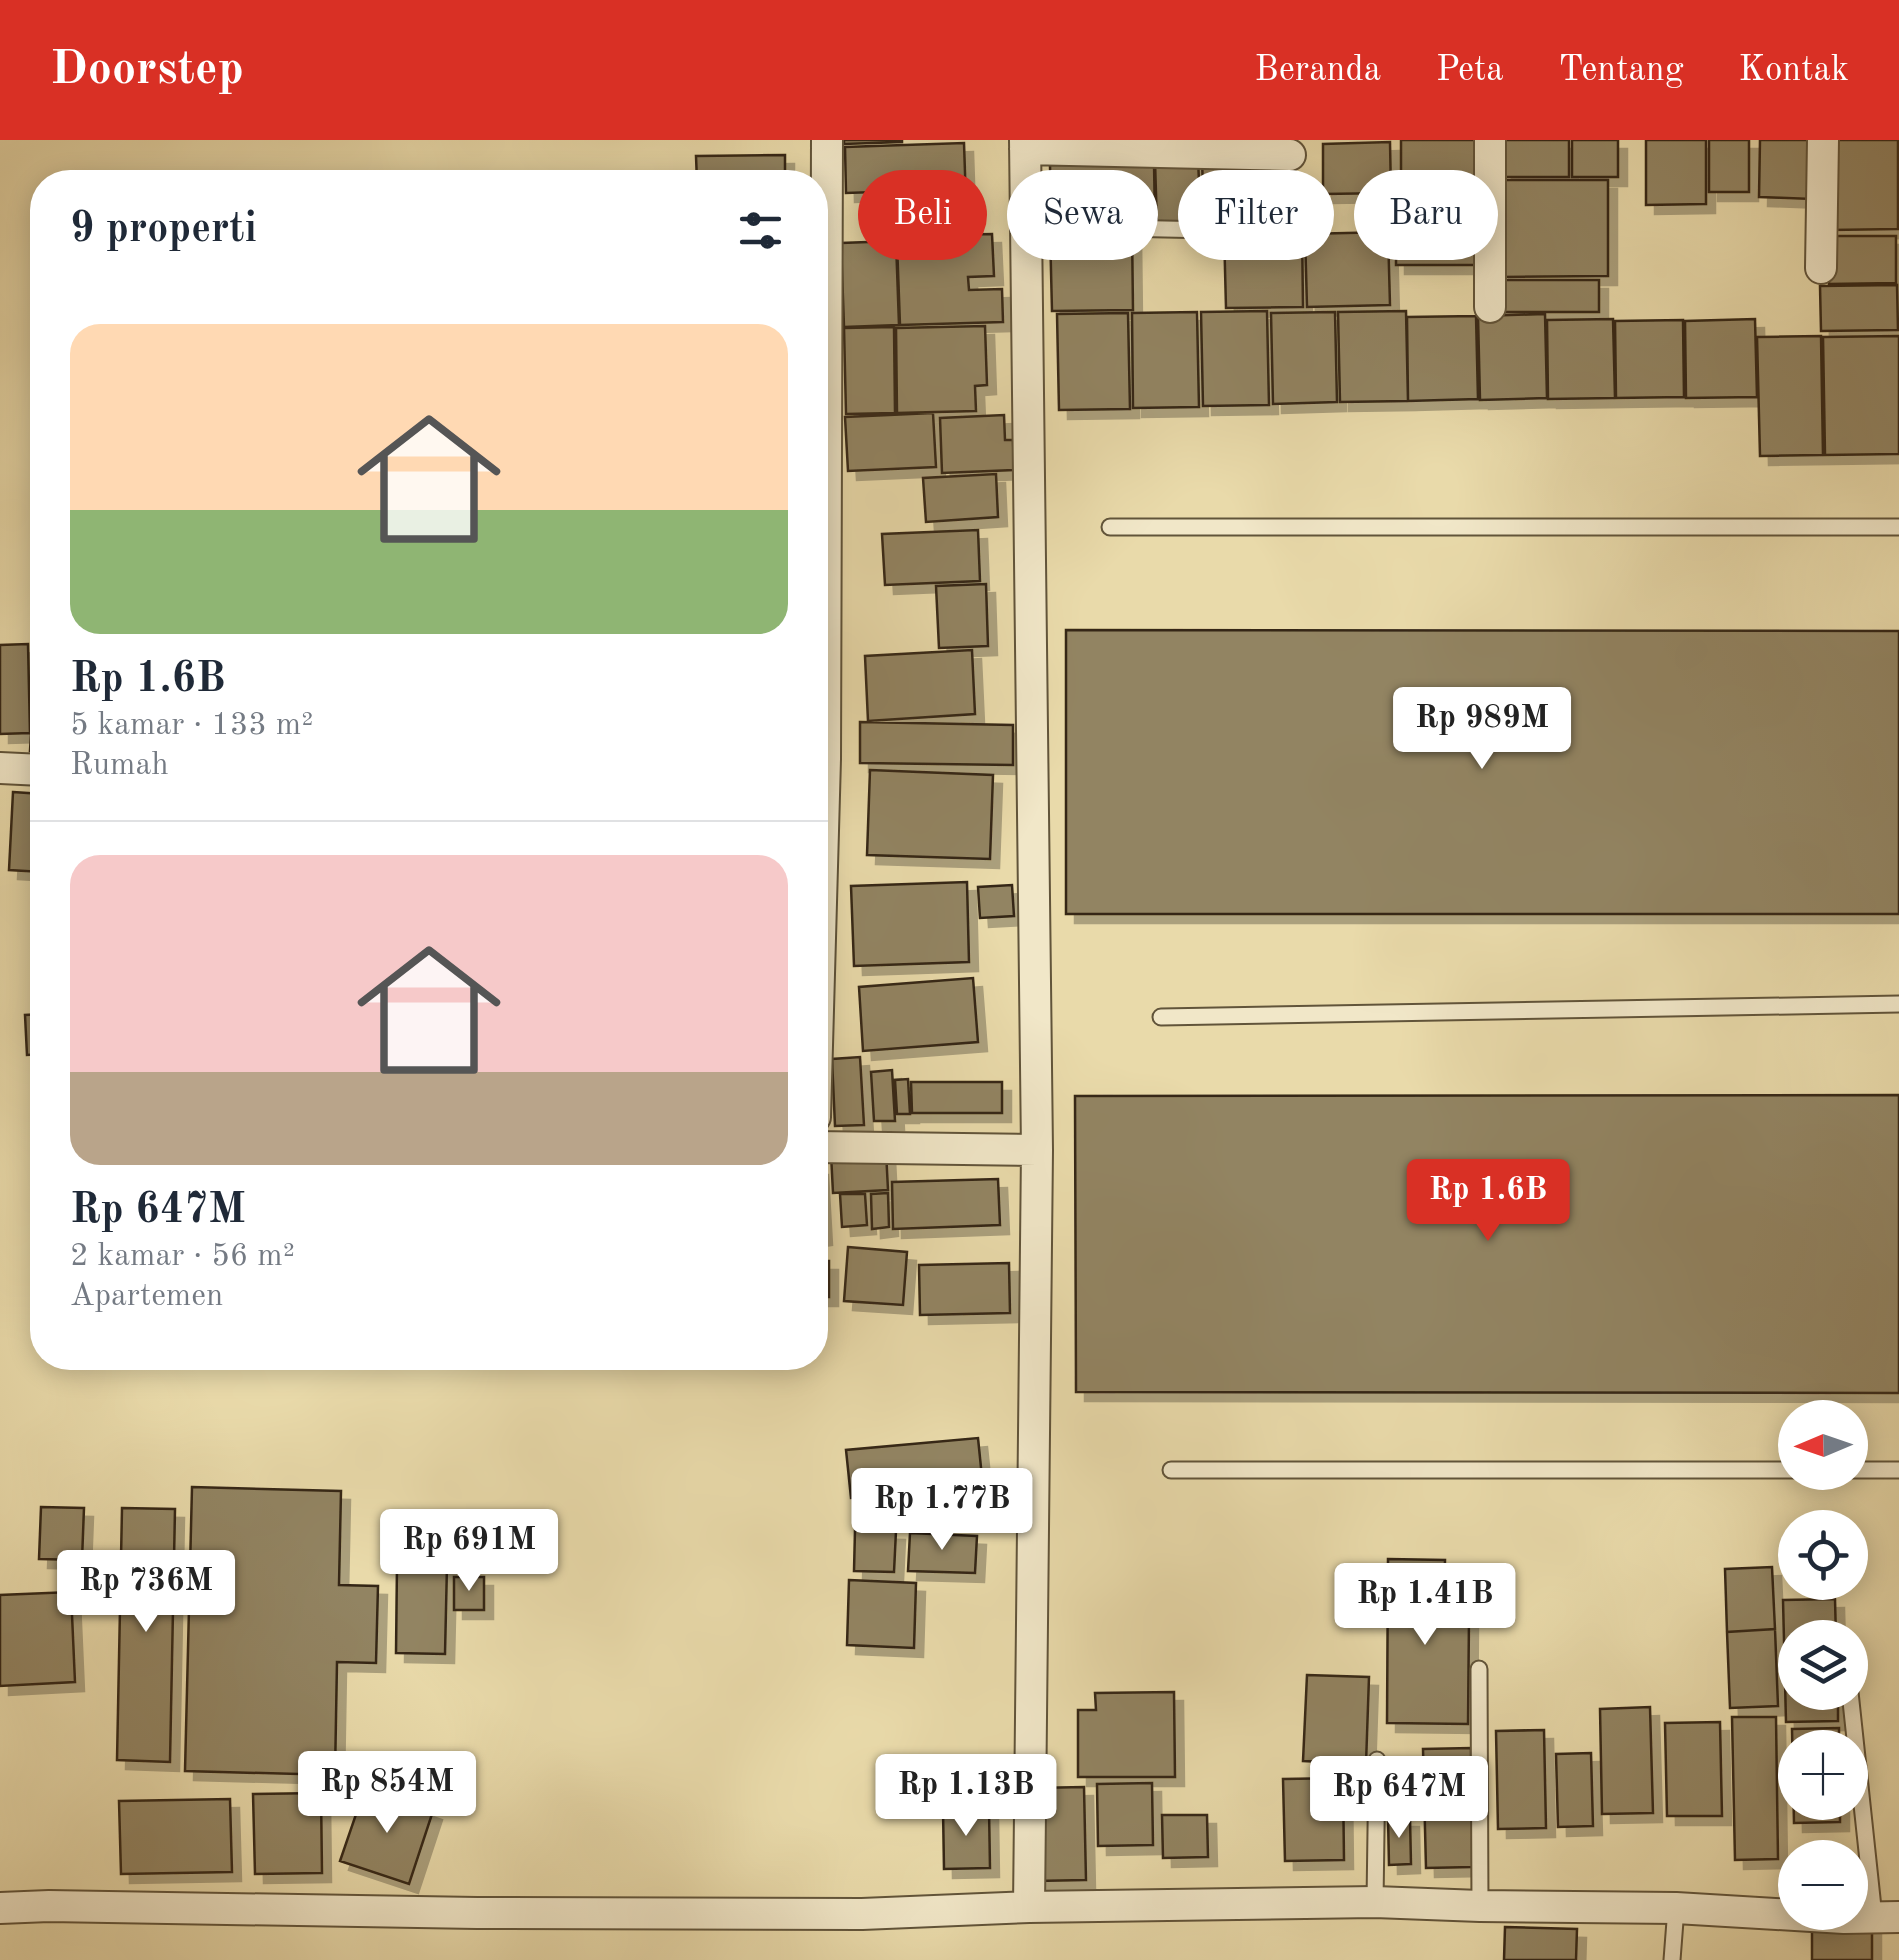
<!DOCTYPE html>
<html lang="id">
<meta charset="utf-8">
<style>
body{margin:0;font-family:"Old Standard TT",serif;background:#f2f2f3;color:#1f2937;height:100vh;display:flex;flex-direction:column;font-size:38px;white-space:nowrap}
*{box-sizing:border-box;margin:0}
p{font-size:32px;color:#747a83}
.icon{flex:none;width:55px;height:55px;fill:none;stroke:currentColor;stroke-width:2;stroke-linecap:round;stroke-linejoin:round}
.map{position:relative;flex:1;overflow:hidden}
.sheet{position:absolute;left:30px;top:30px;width:798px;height:1200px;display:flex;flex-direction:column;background:#fff;border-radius:40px;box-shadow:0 5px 25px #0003}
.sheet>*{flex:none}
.guide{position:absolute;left:858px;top:30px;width:890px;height:90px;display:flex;gap:20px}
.needle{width:65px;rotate:268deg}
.fabs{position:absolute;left:1778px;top:1260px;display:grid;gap:20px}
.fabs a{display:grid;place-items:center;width:90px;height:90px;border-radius:50%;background:#fff;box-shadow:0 5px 25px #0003;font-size:50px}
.price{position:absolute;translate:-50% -85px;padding:0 22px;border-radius:10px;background:#fff;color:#222;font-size:32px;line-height:65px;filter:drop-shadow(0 2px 5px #0008)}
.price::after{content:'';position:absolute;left:50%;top:60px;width:30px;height:22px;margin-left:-15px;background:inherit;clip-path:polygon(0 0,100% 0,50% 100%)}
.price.on{background:#d93025;color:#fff}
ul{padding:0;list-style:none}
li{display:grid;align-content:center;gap:20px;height:530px;padding:0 40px}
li+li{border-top:2px solid #e0e1e3}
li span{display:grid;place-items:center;height:310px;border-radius:30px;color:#555}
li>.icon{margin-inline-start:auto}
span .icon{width:180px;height:180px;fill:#fffc;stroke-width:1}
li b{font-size:42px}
h2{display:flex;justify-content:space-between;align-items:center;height:120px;padding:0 40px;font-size:42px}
.tag{padding:0 35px;border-radius:45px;background:#fff;box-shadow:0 5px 25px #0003;font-size:35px;line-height:90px}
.tag.on{background:#d93025;color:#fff}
header{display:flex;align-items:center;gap:60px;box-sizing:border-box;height:140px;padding:0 50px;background:#d93025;color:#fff}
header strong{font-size:48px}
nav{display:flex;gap:55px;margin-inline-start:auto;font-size:35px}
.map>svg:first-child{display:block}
.building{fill:#928462;stroke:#342715;stroke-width:2.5;filter:url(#shadow)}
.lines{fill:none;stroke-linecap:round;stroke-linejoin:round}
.lane-casing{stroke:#61543a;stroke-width:19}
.street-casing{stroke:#61543a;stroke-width:34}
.lane{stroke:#f1e7c8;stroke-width:15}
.street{stroke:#f1e7c8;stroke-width:30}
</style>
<header>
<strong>Doorstep</strong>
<nav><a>Beranda</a><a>Peta</a><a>Tentang</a><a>Kontak</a></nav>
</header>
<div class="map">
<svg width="1899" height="1820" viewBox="0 0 1899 1820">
<defs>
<filter id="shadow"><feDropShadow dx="9" dy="9" stdDeviation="0" flood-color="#0004"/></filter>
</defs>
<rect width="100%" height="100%" fill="#e9daaa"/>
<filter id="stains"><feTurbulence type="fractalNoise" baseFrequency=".002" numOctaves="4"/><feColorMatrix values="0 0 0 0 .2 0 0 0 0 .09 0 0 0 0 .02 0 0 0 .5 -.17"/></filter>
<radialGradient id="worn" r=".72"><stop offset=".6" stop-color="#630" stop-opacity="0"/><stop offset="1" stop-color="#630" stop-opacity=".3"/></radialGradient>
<!-- building -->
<path class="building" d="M844 0H902V2L844 4Z
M1401 0H1480L1479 53H1401Z
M1503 0H1569V37H1503Z
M1572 0H1618V37H1572Z
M1646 0H1706V64L1646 65Z
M1709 0H1749V52H1709Z
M1760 0H1813L1812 59 1759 57Z
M1832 0H1898V89L1831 90Z
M1390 2 1391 53 1323 54V4Z
M964 3 967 92 878 95 876 52 846 53 845 7Z
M785 15V42H697L696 16Z
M1242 18 1244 82 1204 83 1202 19Z
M1198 19 1201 86 1157 87 1155 21Z
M1154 23 1155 80 1051 82 1050 25Z
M1500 40H1608V136L1500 137Z
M1396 58 1482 59V125H1396Z
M1132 88 1133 170 1052 171 1050 90Z
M1302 88 1303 167 1226 168 1224 90Z
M1388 92 1390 165 1307 167 1305 94Z
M992 94 994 136 968 137 969 150 1002 149 1003 182 900 185 897 103 947 101V95Z
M1828 96H1896V143L1829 144Z
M896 101 899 185 844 187 841 103Z
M1496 140H1599V172H1496Z
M1897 145 1898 190 1821 191 1820 146Z
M1267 171 1269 265 1203 266 1201 172Z
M1406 171 1408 261 1340 262 1338 172Z
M1197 172 1199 267 1133 268 1132 173Z
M1335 172 1337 262 1273 264 1271 173Z
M1128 173 1130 269 1059 270 1057 174Z
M1545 174 1547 258 1480 260 1478 176Z
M1476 176 1478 259 1408 261 1407 177Z
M1613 179 1615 258 1548 259 1547 180Z
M1755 179 1757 257 1686 258 1685 181Z
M1683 180 1684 257 1616 258 1615 181Z
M985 186 987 245 975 246 976 271 897 273 896 188Z
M894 187 895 273 846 274 844 188Z
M1821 196 1823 315 1760 316 1757 197Z
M1899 196V314L1825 315 1823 197Z
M933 273 936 327 848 331 845 277Z
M1004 275 1005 300H1013L1014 330 942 333 940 278Z
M996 334 998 377 926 382 923 338Z
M978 390 980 441 885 445 882 394Z
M986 444 988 506 939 508 936 446Z
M1066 490 1899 491V774H1066Z
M28 504 30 593 0 594V505Z
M972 510 975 574 868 581 865 516Z
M36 511H42V612L30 611Z
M860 582 1013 585V625L860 623Z
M870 630 993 635 990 719 867 715Z
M13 652 42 654V732L9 730Z
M967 742 969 822 854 826 851 746Z
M1012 745 1014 776 980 778 978 747Z
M973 838 978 902 863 911 859 847Z
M42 874V914L27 915 25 875Z
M860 917 864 985 835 986 832 919Z
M892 930 895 981H874L871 932Z
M908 939 910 974H897L895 940Z
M911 942H1002V973H912Z
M1899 955V1253L1076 1252 1075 956Z
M886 1011 888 1050 833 1053 831 1014Z
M815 1026H819L823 1096 815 1097Z
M998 1039 1000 1085 893 1089 892 1042Z
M888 1053 889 1087 872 1089 871 1054Z
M840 1054H865L867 1085 842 1087Z
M848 1107 907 1112 903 1165 844 1161Z
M815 1121H829V1157H815Z
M1009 1123 1010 1173 920 1175 919 1125Z
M978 1298 983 1347 851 1358 846 1310Z
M192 1347 341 1351 339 1445 378 1446 376 1523 337 1522 335 1635 185 1631Z
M41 1367 84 1368 82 1420 39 1419Z
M122 1368 175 1369 170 1622 117 1620Z
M855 1390 896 1391 894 1432 854 1431Z
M910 1393 977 1396 975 1433 908 1431Z
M1388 1419 1445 1420 1444 1478H1469L1468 1584 1387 1583Z
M397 1424 447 1425 445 1514 396 1513Z
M1772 1427 1775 1489 1727 1492 1725 1429Z
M454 1437H484V1470H454Z
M849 1440 916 1443 914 1508 847 1505Z
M71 1452 75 1542 0 1546V1455Z
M1835 1459 1836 1498H1795V1552H1838V1581L1786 1582 1783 1460Z
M1775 1489 1778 1566 1730 1568 1727 1492Z
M1307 1535 1369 1537 1366 1624 1303 1621Z
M1174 1552 1175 1637H1078V1570H1096L1095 1553Z
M1650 1567 1653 1673 1602 1674 1600 1569Z
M1732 1577H1776L1778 1719 1735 1720Z
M1720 1582 1722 1676H1667L1665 1583Z
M1839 1588V1608H1795V1662H1840V1682L1794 1683 1792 1589Z
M1544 1590 1546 1688 1498 1689 1496 1591Z
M1471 1608 1473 1727 1426 1728 1423 1609Z
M1591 1613 1593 1686 1558 1687 1556 1614Z
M1343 1638 1344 1720 1285 1721 1283 1639Z
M1152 1643 1153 1705 1098 1706 1097 1644Z
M1084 1647 1086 1740 1035 1741 1034 1648Z
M365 1648 433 1671 409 1744 340 1721Z
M321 1653 322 1733 255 1734 253 1654Z
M230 1659 232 1732 121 1734 119 1661Z
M989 1668 990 1728 944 1729 943 1669Z
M1162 1675H1207L1208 1717 1163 1718Z
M1388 1678H1410L1411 1724 1389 1725Z
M1812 1782 1872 1783V1820H1812Z
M1505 1787 1577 1789 1576 1820H1504Z"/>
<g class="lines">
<!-- lane casing -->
<g class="lane-casing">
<path id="lane" d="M1026 86 1211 90
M1110 387H1899
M1161 877 1899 864
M1171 1330H1795
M1850 1330H1899
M1479 1529 1480 1766
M1850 1552 1874 1777
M1375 1762 1377 1620
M1672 1820 1676 1768"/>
</g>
<!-- street casing -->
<g class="street-casing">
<path id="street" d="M1025 0 1037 1010 1029 1767
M1490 0V167
M1025 9 1290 15
M1821 128 1823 0
M0 628 42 630
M815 977 825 619 827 0
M815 1007 1037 1010
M0 1768 49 1766 477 1773 862 1774 1029 1767 1375 1762 1480 1766 1676 1768 1844 1778 1899 1777"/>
</g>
<!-- lane -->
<use href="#lane" class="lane"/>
<!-- street -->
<use href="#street" class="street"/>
</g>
<rect width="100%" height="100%" filter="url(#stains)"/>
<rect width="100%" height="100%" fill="url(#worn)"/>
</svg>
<div class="fabs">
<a><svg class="needle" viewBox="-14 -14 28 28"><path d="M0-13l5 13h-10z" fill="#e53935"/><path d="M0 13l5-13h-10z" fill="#747a83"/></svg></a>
<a><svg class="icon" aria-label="locate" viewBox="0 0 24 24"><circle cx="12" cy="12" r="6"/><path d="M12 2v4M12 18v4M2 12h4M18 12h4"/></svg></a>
<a><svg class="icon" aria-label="layers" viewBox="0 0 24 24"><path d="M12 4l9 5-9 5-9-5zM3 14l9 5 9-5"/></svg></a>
<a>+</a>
<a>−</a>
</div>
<b class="price" style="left:1482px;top:632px">Rp 989M</b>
<b class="price on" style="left:1488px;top:1104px">Rp 1.6B</b>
<b class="price" style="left:942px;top:1413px">Rp 1.77B</b>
<b class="price" style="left:469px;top:1454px">Rp 691M</b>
<b class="price" style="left:146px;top:1495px">Rp 736M</b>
<b class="price" style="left:1425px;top:1508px">Rp 1.41B</b>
<b class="price" style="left:387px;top:1696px">Rp 854M</b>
<b class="price" style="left:966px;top:1699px">Rp 1.13B</b>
<b class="price" style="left:1399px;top:1701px">Rp 647M</b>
<div class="guide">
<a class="tag on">Beli</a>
<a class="tag">Sewa</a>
<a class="tag">Filter</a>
<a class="tag">Baru</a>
</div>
<section class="sheet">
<h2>9 properti<svg class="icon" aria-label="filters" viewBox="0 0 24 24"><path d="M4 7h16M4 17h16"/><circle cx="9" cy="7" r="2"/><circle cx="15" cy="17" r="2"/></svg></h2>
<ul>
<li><span style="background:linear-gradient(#ffd9b3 60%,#8fb573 0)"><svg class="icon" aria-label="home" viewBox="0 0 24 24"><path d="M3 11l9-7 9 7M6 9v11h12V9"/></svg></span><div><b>Rp 1.6B</b><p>5 kamar · 133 m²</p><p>Rumah</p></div></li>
<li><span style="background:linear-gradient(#f6c9c9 70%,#b9a48a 0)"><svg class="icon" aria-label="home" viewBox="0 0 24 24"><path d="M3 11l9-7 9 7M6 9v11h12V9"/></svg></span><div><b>Rp 647M</b><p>2 kamar · 56 m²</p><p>Apartemen</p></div></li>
</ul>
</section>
</div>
